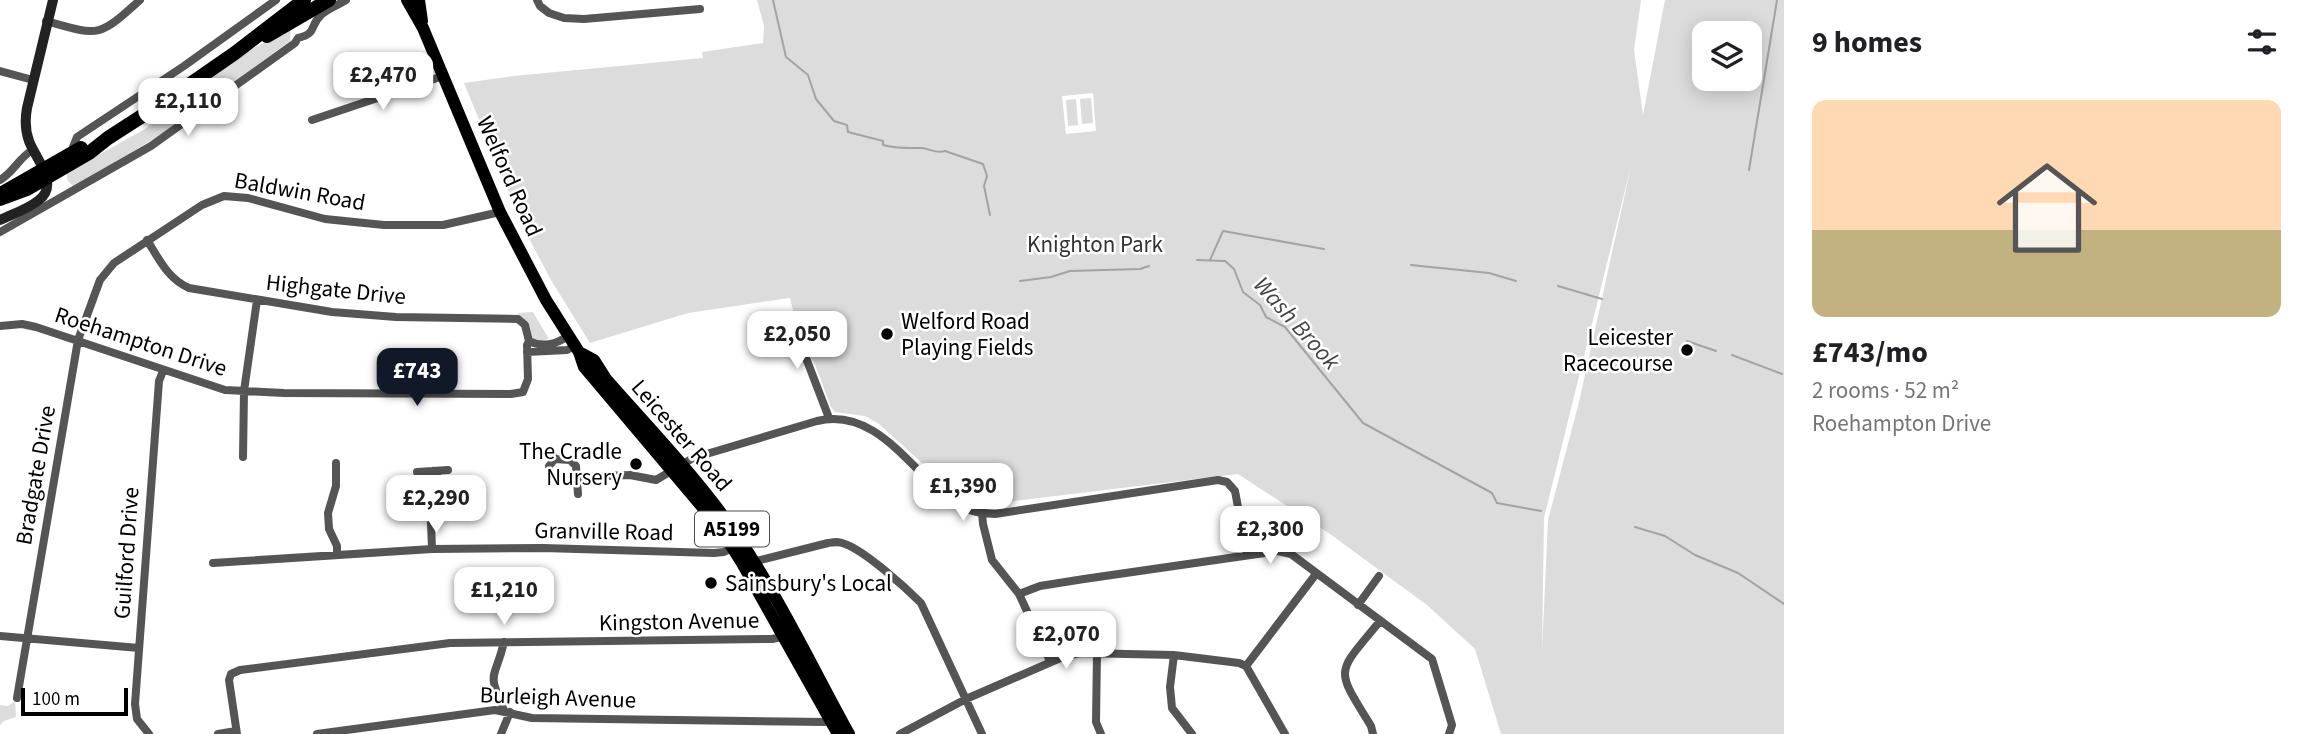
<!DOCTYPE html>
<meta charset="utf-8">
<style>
body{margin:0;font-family:"Source Sans 3",sans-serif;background:#f2f2f2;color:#202124;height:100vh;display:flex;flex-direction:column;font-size:26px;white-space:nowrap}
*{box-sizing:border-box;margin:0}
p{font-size:23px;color:#757577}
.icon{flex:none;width:38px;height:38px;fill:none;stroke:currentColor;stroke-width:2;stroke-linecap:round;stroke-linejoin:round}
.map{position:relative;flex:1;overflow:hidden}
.panel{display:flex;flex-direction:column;background:#fff;width:525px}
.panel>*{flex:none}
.buttons{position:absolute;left:1692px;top:21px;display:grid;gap:14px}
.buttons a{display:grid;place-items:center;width:70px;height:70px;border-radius:14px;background:#fff;box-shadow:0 4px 18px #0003;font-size:35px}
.scale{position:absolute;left:21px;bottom:18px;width:107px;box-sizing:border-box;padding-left:7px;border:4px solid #000;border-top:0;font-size:19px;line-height:24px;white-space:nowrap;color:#000;-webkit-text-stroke:5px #fff;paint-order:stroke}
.price{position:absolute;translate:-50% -60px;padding:0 16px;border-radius:14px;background:#fff;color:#222;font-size:23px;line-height:46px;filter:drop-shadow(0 2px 4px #0008)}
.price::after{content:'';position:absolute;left:50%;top:42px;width:21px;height:16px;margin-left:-10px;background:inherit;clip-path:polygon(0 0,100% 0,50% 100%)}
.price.on{background:#111827;color:#fff}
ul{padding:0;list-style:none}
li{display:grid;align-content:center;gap:14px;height:371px;padding:0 28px}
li+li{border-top:2px solid #e0e0e0}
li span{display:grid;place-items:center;height:217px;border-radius:14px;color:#555}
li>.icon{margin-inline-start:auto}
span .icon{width:126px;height:126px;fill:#fffc;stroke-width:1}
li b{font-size:30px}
h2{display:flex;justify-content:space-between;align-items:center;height:84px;padding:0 28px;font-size:30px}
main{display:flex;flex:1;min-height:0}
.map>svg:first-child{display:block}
.green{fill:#dcdcdc;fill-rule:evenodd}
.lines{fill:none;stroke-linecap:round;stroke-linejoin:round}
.stream{stroke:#a3a3a3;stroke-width:2}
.street{stroke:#555;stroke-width:8}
.secondary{stroke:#222;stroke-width:10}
.primary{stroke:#000;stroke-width:12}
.highway{stroke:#000;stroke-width:14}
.poi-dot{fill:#000;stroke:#fff;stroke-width:2.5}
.labels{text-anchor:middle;stroke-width:5;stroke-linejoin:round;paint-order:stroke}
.shield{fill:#fff;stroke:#4c4c4c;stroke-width:2}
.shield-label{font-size:21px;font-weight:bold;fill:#000}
.street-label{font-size:23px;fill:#000;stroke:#fff}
.park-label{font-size:23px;fill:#333;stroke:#fff}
.poi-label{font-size:23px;fill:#000;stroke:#fff;text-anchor:start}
.water-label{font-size:24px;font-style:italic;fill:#444;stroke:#fff}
</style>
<main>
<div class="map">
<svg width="1784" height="734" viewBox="0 0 1784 734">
<rect width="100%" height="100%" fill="#fff"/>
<!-- green -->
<path class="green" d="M757 0H1641L1634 50 1643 115 1665 0H1784V734H1501L1475 649 1427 605 1330 534 1238 474 1006 502H965L879 424 865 416 835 412 831 407 814 362 802 346 790 298 688 313 590 343 551 280 524 229 464 83 514 76 703 58 702 52 763 43 764 26ZM1704 33H1750V79H1704ZM1093 93 1096 131 1066 134 1062 96ZM1632 162 1579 402 1548 520 1542 652 1544 518Z
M287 30H291L290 41 170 129 74 187 68 181 66 173 145 129 236 58Z
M1091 98 1093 123 1082 124 1080 99Z
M1076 99 1078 125 1068 126 1066 100Z
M533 312 549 339 541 341 533 339 529 325 517 313Z
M15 701 16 717 4 721 0 725V705L8 706Z"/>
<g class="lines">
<!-- stream -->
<path class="stream" d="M773 0 786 57 808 75 816 99 834 121 847 125 848 132 883 141V145C897 149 909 148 922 148 931 149 936 154 945 151L983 164 987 176 984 186 990 215
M1749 170 1777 0
M1197 260 1225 261 1234 269 1243 292 1260 305 1266 317 1285 327 1363 423 1492 493 1497 503 1541 511
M1210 260 1223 231 1324 249
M1411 265 1489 273 1516 281
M1020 281 1051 277 1070 271 1140 269 1149 266
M1558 286 1602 299
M1687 341 1716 351
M1732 355 1782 374
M1635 527 1665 536 1695 555 1738 573 1784 604"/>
<!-- street -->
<path class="street" d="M537 0 540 6 549 13 564 18 584 19 700 9
M46 21C99 36 98 38 140 0
M0 71 33 80
M312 120 443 76
M71 152 77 137 83 133 184 66 276 0
M0 180C15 171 19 157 33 150
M0 232 151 146 295 43 298 38C318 33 309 26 321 15 327 9 338 5 346 0
M0 326 22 324 36 327 225 390 284 393 511 394 523 392 528 379 527 345 529 341 525 325 518 319 396 317 332 312 189 288C168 279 159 259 147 240
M756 331 792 346 806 358 829 418
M529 341C542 348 557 344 568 336
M527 352 567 350 575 346
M243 457 244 391 257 300
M555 459 570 460 576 466 578 494
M336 463V486L328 513 329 529 337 546V555
M549 466 555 459 550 450
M417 472 448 470
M577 477 630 475 656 480 693 458 817 421C879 406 914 477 958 505 969 512 982 513 995 514L1218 480 1227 482 1235 491 1247 555
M982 513 983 524 992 560 1019 594 1050 661
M432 549 431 523 444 492 441 481 433 471
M753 562 828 543C834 542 839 541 845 544 865 551 905 587 921 603L982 734
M213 563 432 549 543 548 714 553 724 552 735 546
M1019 594 1040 586 1084 579 1278 551 1291 554 1432 659 1452 725 1449 734
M1358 605 1379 576
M0 636 139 648
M1097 653 1096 722 1101 734
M1174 655 1170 687 1172 708 1192 734
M1246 666 1316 574
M1246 666 1285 734
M17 698 78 340 100 280 114 263 202 205 224 196 248 198 325 219 384 225H443L500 212
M504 710C486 669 495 681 504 642
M149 734 137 719 135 704 159 381 163 371
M218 734 236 731
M237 734 229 680 231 674 240 670 450 643 772 639 787 636
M317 734 495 710 532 718 826 722 832 719
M501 734 510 712
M900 734 966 699 1065 656 1080 653 1174 655 1239 663 1246 666
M1373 734 1371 726C1334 666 1336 675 1380 621"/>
<!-- secondary -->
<path class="secondary" d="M0 220C13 214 28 209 39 200 60 184 35 158 29 141 25 130 25 119 27 108L53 0"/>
<!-- primary -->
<path class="primary" d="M407 0 423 28 500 212 546 300 579 352 584 367 720 528 742 563 838 734
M419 0 422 21
M579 352 594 360 606 379C641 419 679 458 711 500 767 571 806 656 849 734"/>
<!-- highway -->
<path class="highway" d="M267 36 329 0
M4 192 81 148
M0 199 27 189 89 153 108 138 170 98 235 53 304 0"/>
</g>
<!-- markers -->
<g class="poi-dot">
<circle cx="887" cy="334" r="7"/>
<circle cx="1687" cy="350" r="7"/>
<circle cx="636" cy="464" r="7"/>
<circle cx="711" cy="583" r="7"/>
</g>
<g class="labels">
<!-- shield labels -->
<rect class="shield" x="695" y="511.5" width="74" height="35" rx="5"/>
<g class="shield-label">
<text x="732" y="536">A5199</text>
</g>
<!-- street labels -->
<g class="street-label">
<text transform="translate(510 176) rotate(66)" y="8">Welford Road</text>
<text transform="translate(300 191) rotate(10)" y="8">Baldwin Road</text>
<text transform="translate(336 289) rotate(6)" y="8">Highgate Drive</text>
<text transform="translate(141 341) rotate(18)" y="8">Roehampton Drive</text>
<text transform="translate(682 435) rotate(49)" y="8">Leicester Road</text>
<text transform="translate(35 475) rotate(-80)" y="8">Bradgate Drive</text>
<text transform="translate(604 531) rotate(1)" y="8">Granville Road</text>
<text transform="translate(126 553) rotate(-86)" y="8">Guilford Drive</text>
<text transform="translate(679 621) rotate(-1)" y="8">Kingston Avenue</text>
<text transform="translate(558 697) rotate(2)" y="8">Burleigh Avenue</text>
</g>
<!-- park labels -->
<g class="park-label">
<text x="1095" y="252">Knighton Park</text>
</g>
<!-- poi labels -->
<g class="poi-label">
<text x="901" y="329">Welford Road<tspan x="901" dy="26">Playing Fields</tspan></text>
<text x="1673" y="345" text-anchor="end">Leicester<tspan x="1673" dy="26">Racecourse</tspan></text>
<text x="622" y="459" text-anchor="end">The Cradle<tspan x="622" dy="26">Nursery</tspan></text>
<text x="725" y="591">Sainsbury's Local</text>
</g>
<!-- water labels -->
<g class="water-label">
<text transform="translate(1297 323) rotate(48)" y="8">Wash Brook</text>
</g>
</g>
</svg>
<div class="buttons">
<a><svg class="icon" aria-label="layers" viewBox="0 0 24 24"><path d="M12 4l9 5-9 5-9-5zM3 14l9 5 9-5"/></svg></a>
</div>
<div class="scale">100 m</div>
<b class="price" style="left:383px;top:112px">£2,470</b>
<b class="price" style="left:188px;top:138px">£2,110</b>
<b class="price" style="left:797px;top:371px">£2,050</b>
<b class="price on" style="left:417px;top:408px">£743</b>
<b class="price" style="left:963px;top:523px">£1,390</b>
<b class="price" style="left:436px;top:535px">£2,290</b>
<b class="price" style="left:1270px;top:566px">£2,300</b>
<b class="price" style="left:504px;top:627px">£1,210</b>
<b class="price" style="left:1066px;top:671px">£2,070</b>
</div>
<section class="panel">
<h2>9 homes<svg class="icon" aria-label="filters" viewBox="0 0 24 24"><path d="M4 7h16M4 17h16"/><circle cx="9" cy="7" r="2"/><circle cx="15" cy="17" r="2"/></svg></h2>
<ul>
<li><span style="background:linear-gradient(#ffd9b3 60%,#c2b280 0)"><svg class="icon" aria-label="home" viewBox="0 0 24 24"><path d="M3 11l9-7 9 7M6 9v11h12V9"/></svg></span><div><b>£743/mo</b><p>2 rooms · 52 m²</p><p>Roehampton Drive</p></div></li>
</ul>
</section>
</main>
